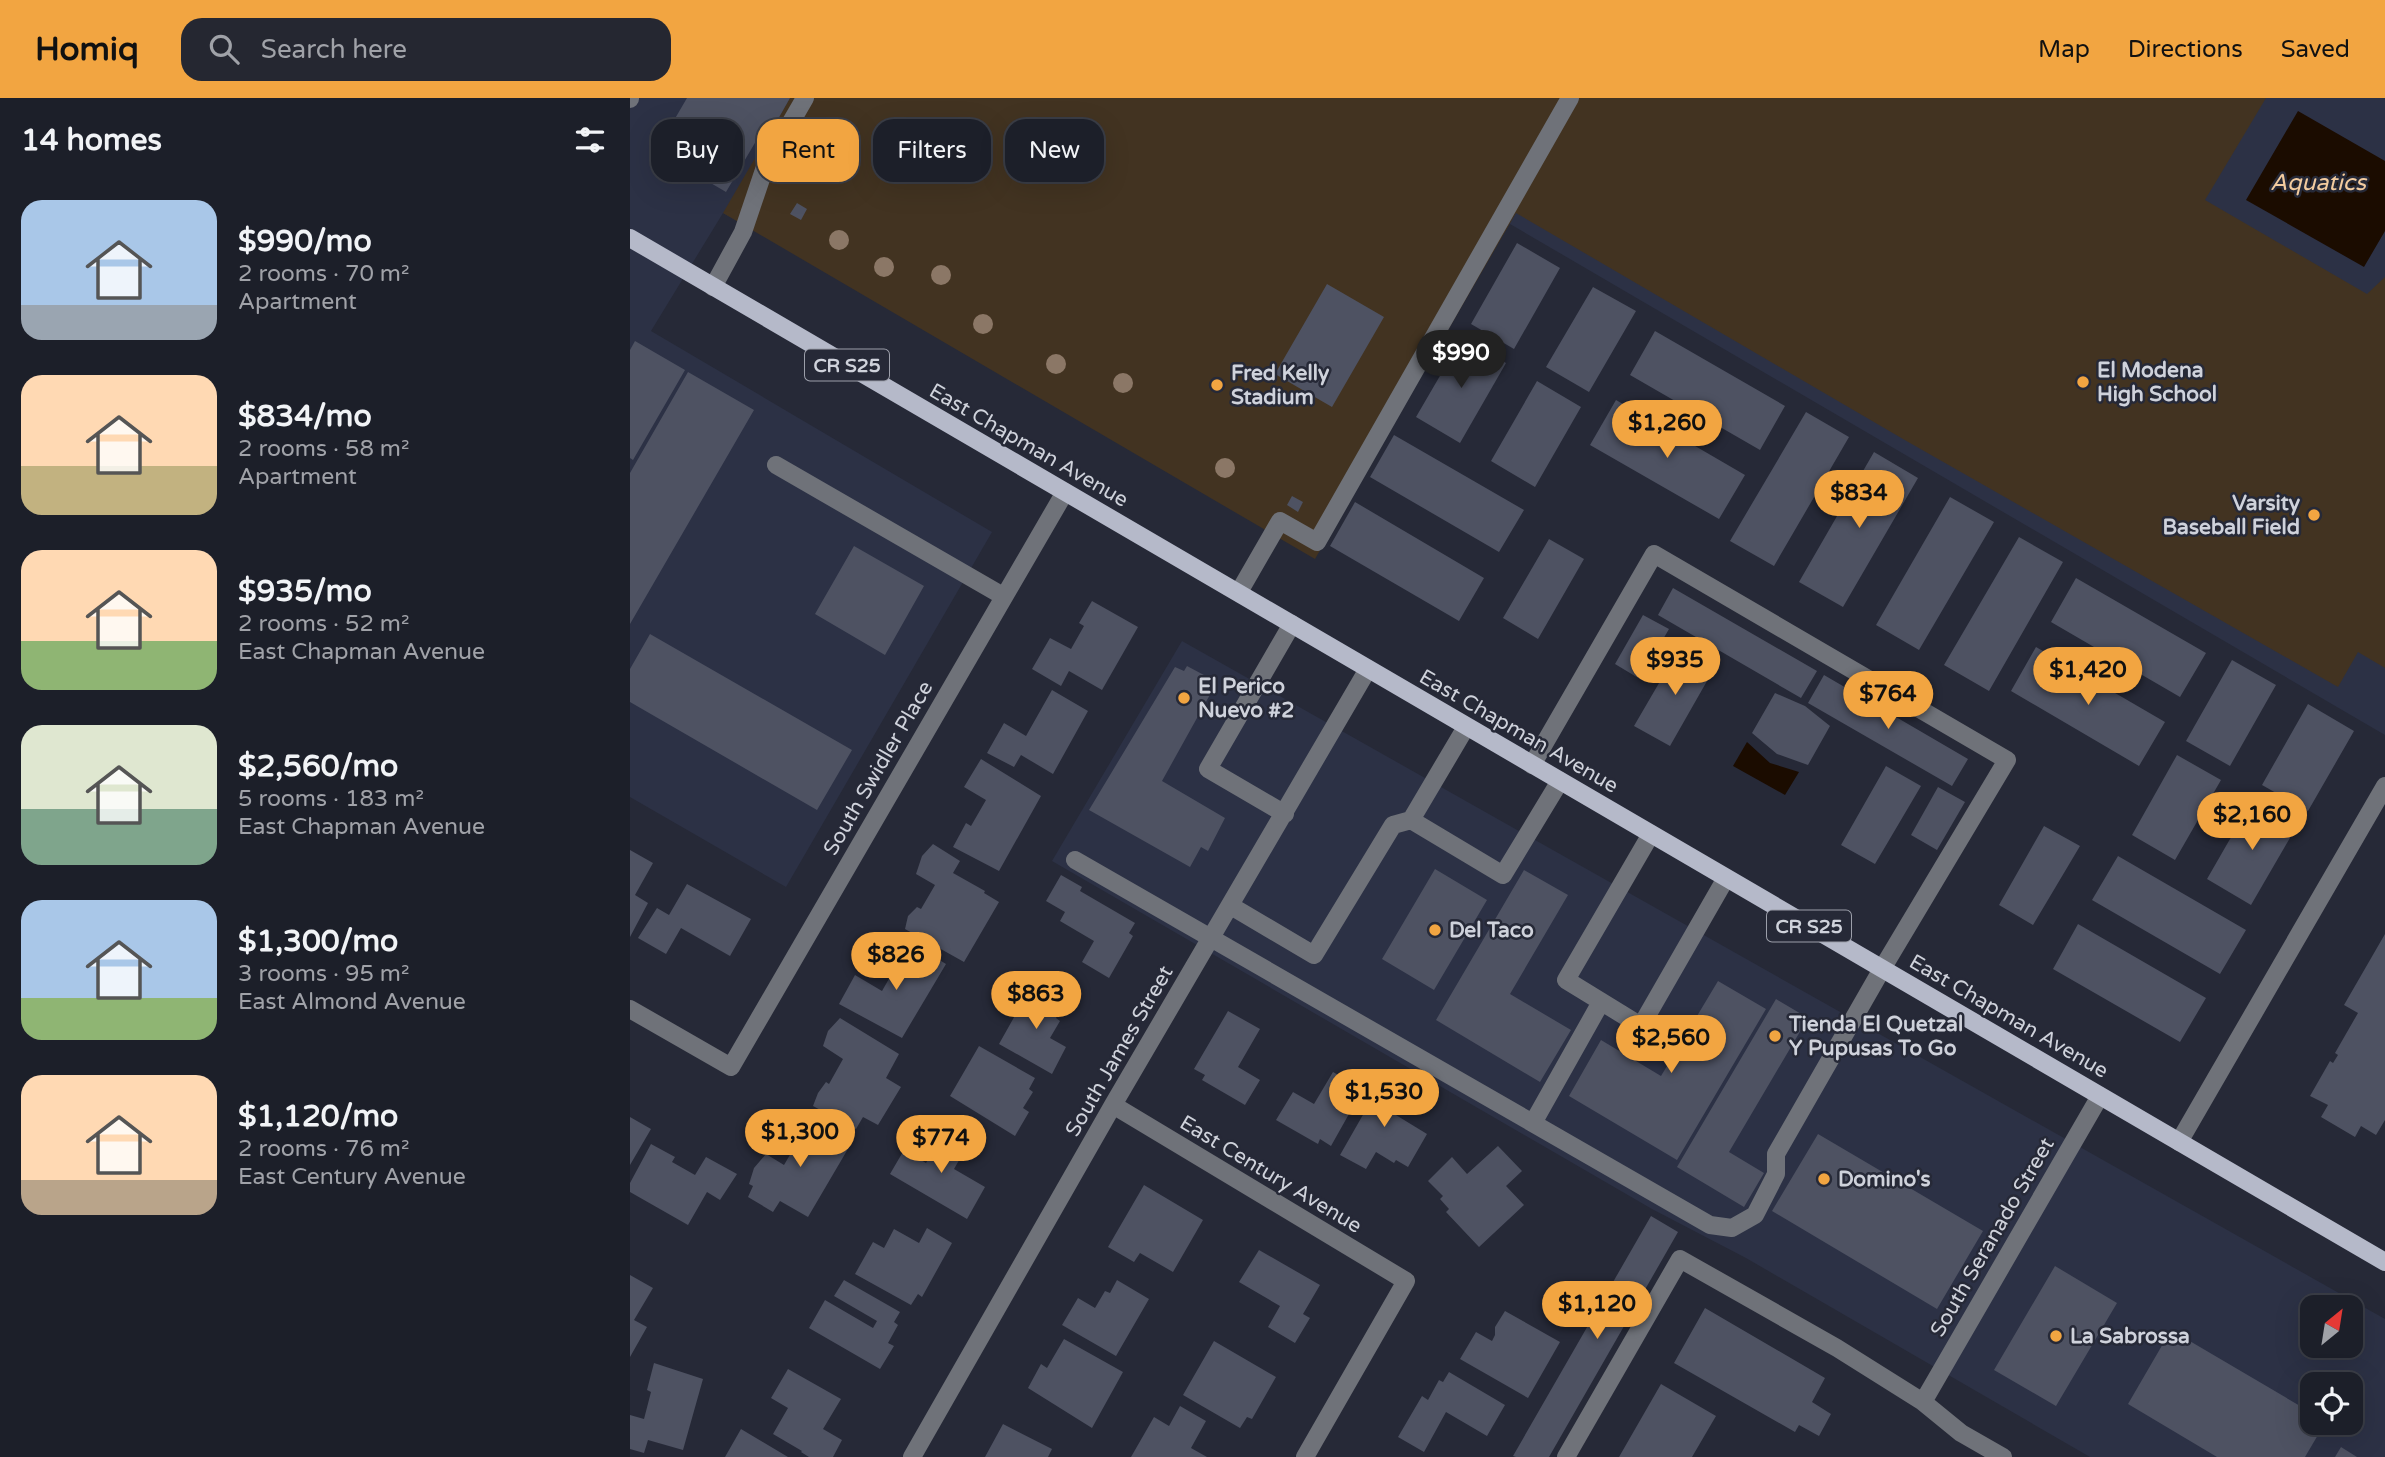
<!DOCTYPE html>
<meta charset="utf-8">
<style>
body{margin:0;font-family:"Varela Round",sans-serif;background:#252731;color:#f1f3f6;height:100vh;display:flex;flex-direction:column;font-size:26px;white-space:nowrap}
*{box-sizing:border-box;margin:0}
p{font-size:23px;color:#a0a2a8}
.icon{flex:none;width:38px;height:38px;fill:none;stroke:currentColor;stroke-width:2;stroke-linecap:round;stroke-linejoin:round}
.map{position:relative;flex:1;overflow:hidden}
.sheet{display:flex;flex-direction:column;background:#1c1f29;width:630px}
.sheet>*{flex:none}
.banner{position:absolute;left:21px;top:21px;width:665px;height:63px;display:flex;gap:14px}
.needle{width:46px;rotate:30deg}
.tools{position:absolute;left:1670px;top:1197px;display:grid;gap:14px}
.tools a{display:grid;place-items:center;width:63px;height:63px;border-radius:14px;background:#1c1f29;box-shadow:0 7px 28px #0002,0 0 0 2px #3a3d46;font-size:35px}
.price{position:absolute;translate:-50% -60px;padding:0 16px;border-radius:24px;background:#f2a541;color:#111;font-size:23px;line-height:46px;filter:drop-shadow(0 2px 4px #0008)}
.price::after{content:'';position:absolute;left:50%;top:42px;width:21px;height:16px;margin-left:-10px;background:inherit;clip-path:polygon(0 0,100% 0,50% 100%)}
.price.selected{background:#222;color:#fff}
ul{padding:0;list-style:none}
li{display:flex;align-items:center;gap:21px;height:175px;padding:0 21px}
li span{display:grid;place-items:center;flex:none;width:196px;height:140px;border-radius:21px;color:#555}
li>.icon{margin-inline-start:auto}
span .icon{width:84px;height:84px;fill:#fffc;stroke-width:1}
li b{font-size:30px}
h2{display:flex;justify-content:space-between;align-items:center;height:84px;padding:0 21px;font-size:30px}
.pill{padding:0 24px;border-radius:21px;background:#1c1f29;box-shadow:0 7px 28px #0002,0 0 0 2px #3a3d46;font-size:24px;line-height:63px}
.pill.selected{background:#f2a541;color:#111}
header{display:flex;align-items:center;gap:42px;box-sizing:border-box;height:98px;padding:0 35px;background:#f2a541;color:#111}
header strong{font-size:33px}
nav{display:flex;gap:38px;margin-inline-start:auto;font-size:24px}
.search{width:490px;height:63px;background:#252731;display:flex;align-items:center;gap:18px;box-sizing:border-box;padding:0 24px;border-radius:21px;color:#a0a2a8;font-size:26px}
main{display:flex;flex:1;min-height:0}
.map>svg:first-child{display:block}
.built{fill:#2c3145;fill-rule:evenodd}
.green{fill:#423321}
.water{fill:#1b0c00}
.building{fill:#4e5262}
.lines{fill:none;stroke-linecap:round;stroke-linejoin:round}
.minor{stroke:#6f7279;stroke-width:18}
.major{stroke:#b5b9c9;stroke-width:18}
.tree{fill:#8b7766}
.poi-dot{fill:#f2a541;stroke:#262937;stroke-width:2.5}
.labels{text-anchor:middle;stroke-width:5;stroke-linejoin:round;paint-order:stroke}
.shield{fill:#262937;stroke:#9c9faa;stroke-width:2}
.shield-label{font-size:19px;font-weight:bold;fill:#cfd2db}
.poi-label{font-size:21px;font-weight:bold;fill:#cfd2db;stroke:#262937;text-anchor:start}
.street-label{font-size:21px;fill:#cfd2db;stroke:#262937}
.water-label{font-size:23px;font-style:italic;fill:#f2cb9f;stroke:#262937}
</style>
<header>
<strong>Homiq</strong>
<div class="search"><svg class="icon" aria-label="search" viewBox="0 0 24 24"><circle cx="10" cy="10" r="6"/><path d="M15 15l6 6"/></svg>Search here</div>
<nav><a>Map</a><a>Directions</a><a>Saved</a></nav>
</header>
<main>
<section class="sheet">
<h2>14 homes<svg class="icon" aria-label="filters" viewBox="0 0 24 24"><path d="M4 7h16M4 17h16"/><circle cx="9" cy="7" r="2"/><circle cx="15" cy="17" r="2"/></svg></h2>
<ul>
<li><span style="background:linear-gradient(#a9c7e8 75%,#9aa5b1 0)"><svg class="icon" aria-label="home" viewBox="0 0 24 24"><path d="M3 11l9-7 9 7M6 9v11h12V9"/></svg></span><div><b>$990/mo</b><p>2 rooms · 70 m²</p><p>Apartment</p></div></li>
<li><span style="background:linear-gradient(#ffd9b3 65%,#c2b280 0)"><svg class="icon" aria-label="home" viewBox="0 0 24 24"><path d="M3 11l9-7 9 7M6 9v11h12V9"/></svg></span><div><b>$834/mo</b><p>2 rooms · 58 m²</p><p>Apartment</p></div></li>
<li><span style="background:linear-gradient(#ffd9b3 65%,#8fb573 0)"><svg class="icon" aria-label="home" viewBox="0 0 24 24"><path d="M3 11l9-7 9 7M6 9v11h12V9"/></svg></span><div><b>$935/mo</b><p>2 rooms · 52 m²</p><p>East Chapman Avenue</p></div></li>
<li><span style="background:linear-gradient(#dfe7d0 60%,#7fa58c 0)"><svg class="icon" aria-label="home" viewBox="0 0 24 24"><path d="M3 11l9-7 9 7M6 9v11h12V9"/></svg></span><div><b>$2,560/mo</b><p>5 rooms · 183 m²</p><p>East Chapman Avenue</p></div></li>
<li><span style="background:linear-gradient(#a9c7e8 70%,#8fb573 0)"><svg class="icon" aria-label="home" viewBox="0 0 24 24"><path d="M3 11l9-7 9 7M6 9v11h12V9"/></svg></span><div><b>$1,300/mo</b><p>3 rooms · 95 m²</p><p>East Almond Avenue</p></div></li>
<li><span style="background:linear-gradient(#ffd9b3 75%,#b9a48a 0)"><svg class="icon" aria-label="home" viewBox="0 0 24 24"><path d="M3 11l9-7 9 7M6 9v11h12V9"/></svg></span><div><b>$1,120/mo</b><p>2 rooms · 76 m²</p><p>East Century Avenue</p></div></li>
</ul>
</section>
<div class="map">
<svg width="1755" height="1359" viewBox="0 0 1755 1359">
<rect width="100%" height="100%" fill="#262937"/>
<!-- built -->
<path class="built" d="M0 0H1755V637L880 126 148 146 93 115 21 233 362 434 156 789 0 699Z
M552 543 1755 1221V1359H1460L1116 1160 1022 1111 422 763ZM1682 1209H1720V1248H1682ZM1682 1286H1720V1325H1682Z"/>
<!-- green -->
<path class="green" d="M160 0H1636L1575 102 1737 196 1755 179V570L1728 554 1708 589 1273 341 886 115 685 461 93 115Z"/>
<!-- water -->
<path class="water" d="M1668 13 1755 63V133L1734 169 1616 102Z
M1117 644 1140 665 1169 674 1155 697 1103 668Z"/>
<!-- building -->
<path class="building" d="M57 0H160L143 30 136 26 96 94 26 53Z
M167 105 177 111 171 122 160 116Z
M887 145 930 170 884 251 841 226Z
M697 186 754 219 702 309 645 276Z
M963 189 1006 213 959 294 916 269Z
M1025 233 1155 308 1130 352 1000 277Z
M832 240 876 265 830 345 786 319Z
M5 243 55 272 3 362 0 360V252Z
M58 274 124 312 0 526V375Z
M907 283 951 309 905 389 861 363Z
M986 302 1115 377 1089 421 960 347Z
M1176 314 1219 339 1144 468 1100 443Z
M764 337 894 412 869 454 740 379Z
M1244 354 1288 380 1213 509 1169 484Z
M662 398 673 404 668 414 657 407Z
M1320 399 1364 424 1289 552 1246 527Z
M725 404 854 480 829 523 700 448Z
M1389 439 1433 464 1359 593 1314 567Z
M919 441 954 461 908 541 873 520Z
M224 448 294 488 255 557 185 516Z
M1446 480 1576 555 1550 599 1421 524Z
M1043 490 1187 573 1171 600 1028 517Z
M462 503 508 529 472 592 439 573 431 588 402 571 420 540 441 551 454 528 449 525Z
M1013 517 1039 531 1010 581 985 566Z
M20 536 222 652 187 712 0 604V571Z
M1050 549 1085 569 1040 648 1004 628Z
M1406 549 1535 624 1509 668 1381 593Z
M1602 562 1646 587 1600 668 1556 643Z
M557 568 587 584 532 683 595 720 578 753 571 749 560 769 459 712 545 569 554 573Z
M1194 577 1338 661 1322 688 1178 605Z
M422 592 458 613 423 676 391 657 384 669 357 655 374 625 396 638Z
M1145 595 1175 608 1200 628 1178 667 1147 656 1122 635Z
M1678 606 1724 633 1678 713 1632 687Z
M1547 657 1591 682 1545 762 1502 737Z
M351 661 411 698 369 773 323 749 336 725 341 728 356 702 334 689Z
M1256 668 1291 688 1245 766 1211 747Z
M1308 689 1335 704 1307 752 1281 737Z
M1623 701 1668 726 1621 807 1577 781Z
M1414 728 1450 748 1403 827 1369 807Z
M303 746 330 763 323 775 355 793 354 795 369 804 334 864 275 831 278 818 287 809 291 811 305 787 286 776 292 758Z
M0 752 23 765 5 797 18 805 0 839Z
M1488 758 1616 832 1590 876 1462 802Z
M805 771 857 802 804 892 752 861Z
M894 772 938 797 880 896 941 932 910 984 806 922Z
M431 777 452 789 450 793 505 825 499 835 503 838 479 880 452 864 464 843 430 823 435 814 416 803Z
M57 786 121 821 100 858 51 830 36 856 8 840 27 810 39 817Z
M1448 826 1576 900 1550 944 1423 871Z
M1755 836V1022L1746 1037 1731 1028 1725 1039 1691 1019 1698 1007 1680 998 1700 963 1703 965 1708 957 1705 955 1728 915 1714 907Z
M280 844 316 866 272 940 209 906 225 877 252 893Z
M1088 883 1136 911 1047 1062 939 998 971 942 1031 978Z
M401 889 433 907 426 920 430 923 420 940 436 949 422 976 369 946Z
M1146 901 1178 920 1099 1054 1134 1075 1114 1109 1047 1069Z
M598 913 630 931 608 969 630 982 615 1007 572 982 575 977 564 971Z
M210 920 269 956 256 980 271 989 248 1027 233 1019 226 1031 183 1008 188 995 196 984 199 986 213 961 193 948 198 933Z
M349 948 405 980 399 991 403 994 393 1010 399 1014 385 1038 320 998Z
M758 973 778 985 761 1014 797 1036 778 1069 766 1062 764 1065 746 1054 736 1071 710 1057Z
M703 974 733 991 701 1048 690 1041 688 1046 646 1022 663 994 684 1006Z
M178 1018 222 1044 178 1119 150 1103 143 1114 118 1099 123 1088 119 1086 124 1070 136 1056 154 1067 168 1043 164 1041 168 1027Z
M0 1019 21 1031 0 1067Z
M313 1030 339 1045 324 1071 355 1089 337 1121 260 1076 274 1052 296 1065 302 1055 299 1053Z
M1188 1036 1353 1133 1307 1211 1142 1113Z
M21 1046 45 1059 42 1064 65 1077 76 1059 107 1076 90 1102 77 1094 58 1127 0 1094V1085Z
M868 1048 892 1073 876 1088 894 1107 849 1149 816 1114 819 1111 810 1101 813 1098 798 1083 822 1059 837 1076Z
M514 1087 573 1122 543 1174 510 1155 504 1164 478 1149Z
M1021 1118 1048 1134 919 1359H886L883 1358Z
M297 1130 322 1145 292 1199 288 1196 281 1207 225 1176 243 1144 254 1150 264 1131 289 1145Z
M629 1152 690 1187 673 1216 680 1220 665 1245 638 1229 650 1208 609 1184Z
M1425 1168 1487 1205 1426 1308 1364 1272Z
M0 1177 23 1190 4 1222 17 1229 0 1259Z
M214 1182 270 1214 264 1224 268 1227 258 1245 264 1248 250 1271 179 1230 195 1202 243 1230 247 1223 204 1198Z
M487 1182 519 1201 486 1258 432 1227 448 1200 465 1210 475 1193 480 1195Z
M1075 1210 1195 1280 1182 1304 1201 1316 1189 1338 1169 1327 1165 1334 1044 1265Z
M875 1213 930 1244 898 1300 830 1261 846 1234 862 1243 865 1237V1229Z
M1541 1232 1682 1315V1325H1695L1675 1359H1587L1498 1306Z
M434 1241 493 1274 462 1330 398 1290 411 1266 417 1270Z
M584 1243 646 1279 622 1321 617 1319 610 1330 553 1297Z
M24 1265 73 1281 53 1352 18 1342 14 1355 0 1351V1317L14 1321 21 1294 17 1292Z
M158 1271 211 1301 193 1331 212 1342 203 1359H179L171 1354 172 1353 143 1336 158 1310 141 1300Z
M819 1274 875 1307 857 1338 816 1314 794 1354 768 1339 792 1298 798 1302 809 1282 813 1284Z
M1031 1286 1086 1318 1062 1359H989Z
M550 1308 576 1323 561 1350 577 1359H501L524 1319 539 1328Z
M373 1326 422 1351 418 1359H355Z
M111 1331 158 1359H95Z
M1711 1349 1727 1359H1705Z"/>
<g class="lines">
<!-- minor -->
<path class="minor" d="M0 1V0
M83 189 113 134 135 69 175 0
M146 367 373 498
M609 494 650 423 687 444 940 0
M655 716 578 671 662 526
M781 722 873 777 930 683
M1021 736 936 882 1011 928 1096 780
M445 762 1080 1127 1102 1130 1125 1117 1146 1076V1056L1252 871 1377 662 1024 456 902 667
M601 808 684 857 763 727 781 722 836 629
M0 911 101 969 435 394
M483 1007 776 1183 675 1359
M903 1025 971 904
M1549 1044 1755 688
M1293 1304 1470 998
M282 1359 483 1007 738 571
M936 1359 1050 1161 1207 1250 1293 1304 1331 1335 1373 1359"/>
<!-- major -->
<path class="major" d="M0 140 1755 1164"/>
</g>
<!-- trees -->
<g class="tree">
<circle cx="209" cy="142" r="10"/>
<circle cx="254" cy="169" r="10"/>
<circle cx="311" cy="177" r="10"/>
<circle cx="353" cy="226" r="10"/>
<circle cx="426" cy="266" r="10"/>
<circle cx="493" cy="285" r="10"/>
<circle cx="595" cy="370" r="10"/>
</g>
<!-- markers -->
<g class="poi-dot">
<circle cx="1453" cy="284" r="7"/>
<circle cx="587" cy="287" r="7"/>
<circle cx="1684" cy="417" r="7"/>
<circle cx="554" cy="600" r="7"/>
<circle cx="805" cy="832" r="7"/>
<circle cx="1145" cy="938" r="7"/>
<circle cx="1194" cy="1081" r="7"/>
<circle cx="1426" cy="1238" r="7"/>
</g>
<g class="labels">
<!-- shield labels -->
<g class="shield">
<rect x="175" y="251.5" width="84" height="31" rx="5"/>
<rect x="1137" y="812.5" width="84" height="31" rx="5"/>
</g>
<g class="shield-label">
<text x="217" y="274">CR S25</text>
<text x="1179" y="835">CR S25</text>
</g>
<!-- poi labels -->
<g class="poi-label">
<text x="1467" y="279">El Modena<tspan x="1467" dy="24">High School</tspan></text>
<text x="601" y="282">Fred Kelly<tspan x="601" dy="24">Stadium</tspan></text>
<text x="1670" y="412" text-anchor="end">Varsity<tspan x="1670" dy="24">Baseball Field</tspan></text>
<text x="568" y="595">El Perico<tspan x="568" dy="24">Nuevo #2</tspan></text>
<text x="819" y="839">Del Taco</text>
<text x="1159" y="933">Tienda El Quetzal<tspan x="1159" dy="24">Y Pupusas To Go</tspan></text>
<text x="1208" y="1088">Domino's</text>
<text x="1440" y="1245">La Sabrossa</text>
</g>
<!-- street labels -->
<g class="street-label">
<text transform="translate(399 347) rotate(30)" y="7">East Chapman Avenue</text>
<text transform="translate(889 633) rotate(30)" y="7">East Chapman Avenue</text>
<text transform="translate(248 670) rotate(-60)" y="7">South Swidler Place</text>
<text transform="translate(1379 918) rotate(30)" y="7">East Chapman Avenue</text>
<text transform="translate(489 953) rotate(-60)" y="7">South James Street</text>
<text transform="translate(641 1076) rotate(31)" y="7">East Century Avenue</text>
<text transform="translate(1362 1139) rotate(-60)" y="7">South Seranado Street</text>
</g>
<!-- water labels -->
<g class="water-label">
<text x="1688" y="92">Aquatics</text>
</g>
</g>
</svg>
<div class="tools">
<a><svg class="needle" viewBox="-14 -14 28 28"><path d="M0-13l5 13h-10z" fill="#e53935"/><path d="M0 13l5-13h-10z" fill="#a0a2a8"/></svg></a>
<a><svg class="icon" aria-label="locate" viewBox="0 0 24 24"><circle cx="12" cy="12" r="6"/><path d="M12 2v4M12 18v4M2 12h4M18 12h4"/></svg></a>
</div>
<b class="price selected" style="left:831px;top:292px">$990</b>
<b class="price" style="left:1037px;top:362px">$1,260</b>
<b class="price" style="left:1229px;top:432px">$834</b>
<b class="price" style="left:1045px;top:599px">$935</b>
<b class="price" style="left:1458px;top:609px">$1,420</b>
<b class="price" style="left:1258px;top:633px">$764</b>
<b class="price" style="left:1622px;top:754px">$2,160</b>
<b class="price" style="left:266px;top:894px">$826</b>
<b class="price" style="left:406px;top:933px">$863</b>
<b class="price" style="left:1041px;top:977px">$2,560</b>
<b class="price" style="left:754px;top:1031px">$1,530</b>
<b class="price" style="left:170px;top:1071px">$1,300</b>
<b class="price" style="left:311px;top:1077px">$774</b>
<b class="price" style="left:967px;top:1243px">$1,120</b>
<div class="banner">
<a class="pill">Buy</a>
<a class="pill selected">Rent</a>
<a class="pill">Filters</a>
<a class="pill">New</a>
</div>
</div>
</main>
